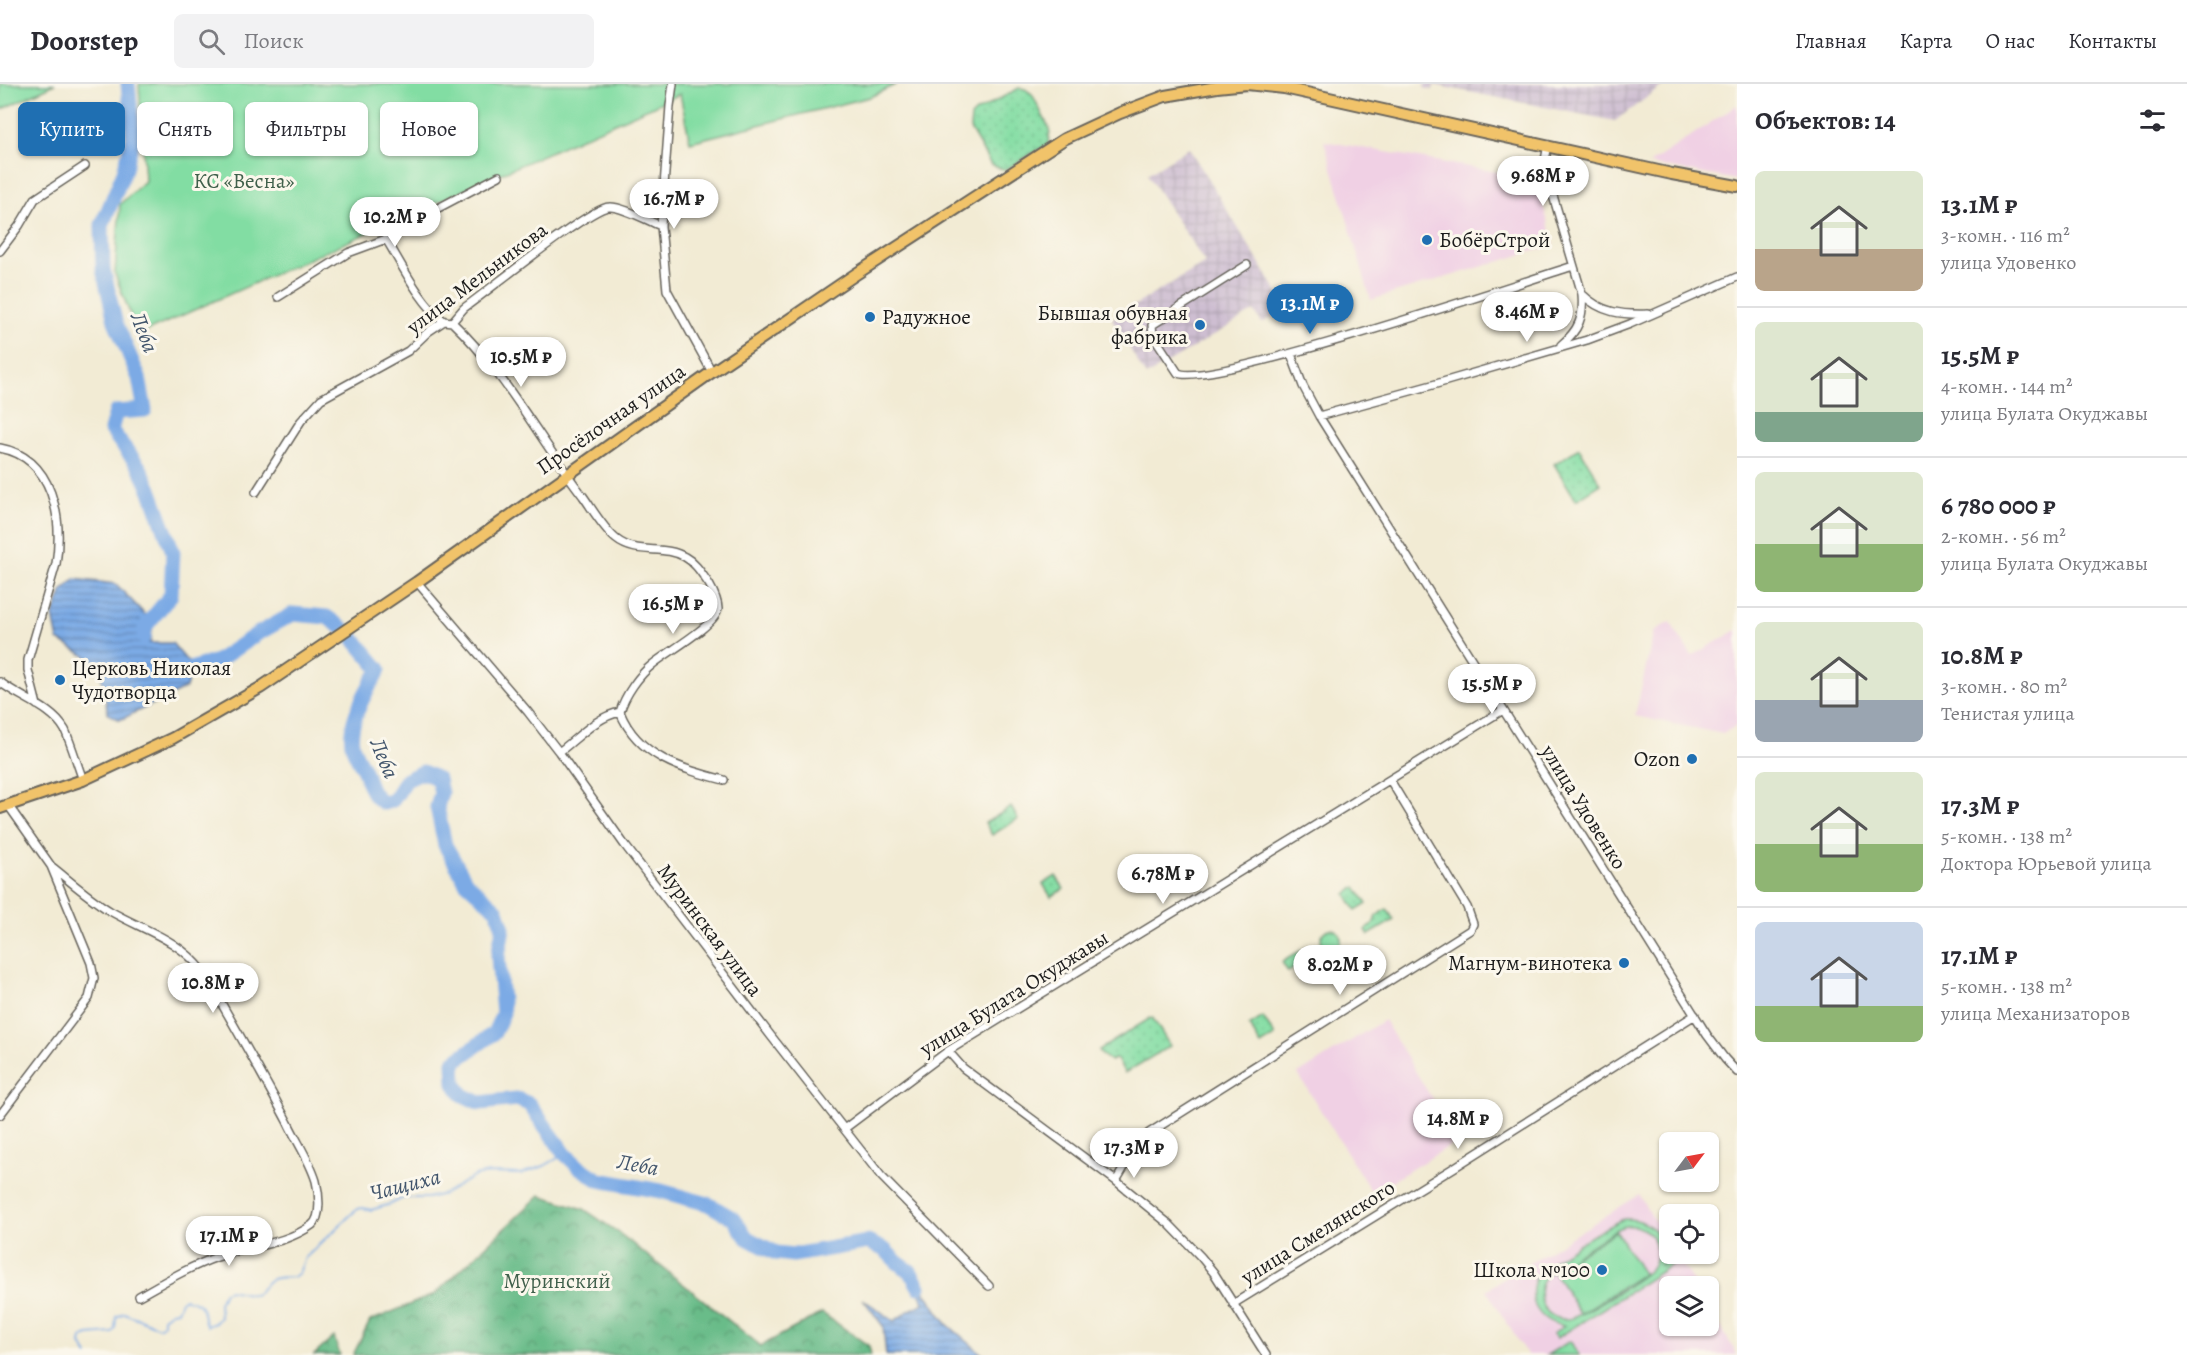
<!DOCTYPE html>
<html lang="ru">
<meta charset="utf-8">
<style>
body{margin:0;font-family:Alegreya,serif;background:#f2f2f3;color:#2b2b33;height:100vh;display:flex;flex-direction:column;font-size:22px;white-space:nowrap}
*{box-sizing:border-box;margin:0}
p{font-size:20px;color:#7c7c81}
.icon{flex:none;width:33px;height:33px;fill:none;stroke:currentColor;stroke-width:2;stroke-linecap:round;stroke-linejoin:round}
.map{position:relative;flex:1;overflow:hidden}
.sheet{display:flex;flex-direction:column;background:#fff;width:450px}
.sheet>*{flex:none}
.banner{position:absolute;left:18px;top:18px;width:570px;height:54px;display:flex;gap:12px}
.needle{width:39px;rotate:58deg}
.fabs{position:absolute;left:1659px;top:1048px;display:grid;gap:12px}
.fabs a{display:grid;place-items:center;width:60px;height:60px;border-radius:9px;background:#fff;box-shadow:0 2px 4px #0004;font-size:30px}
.price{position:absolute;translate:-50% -51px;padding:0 14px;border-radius:21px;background:#fff;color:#222;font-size:20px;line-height:39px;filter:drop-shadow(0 2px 3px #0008)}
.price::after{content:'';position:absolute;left:50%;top:36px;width:18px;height:14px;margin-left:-9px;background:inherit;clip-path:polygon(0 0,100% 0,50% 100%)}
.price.active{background:#1f6fb2;color:#fff}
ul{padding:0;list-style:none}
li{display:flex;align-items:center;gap:18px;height:150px;padding:0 18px}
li+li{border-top:2px solid #e1e1e2}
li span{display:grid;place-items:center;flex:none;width:168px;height:120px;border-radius:9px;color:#555}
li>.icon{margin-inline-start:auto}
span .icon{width:72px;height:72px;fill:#fffc;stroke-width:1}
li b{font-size:26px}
h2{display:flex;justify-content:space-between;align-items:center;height:72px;padding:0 18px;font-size:26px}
.chip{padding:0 21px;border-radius:9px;background:#fff;box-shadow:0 2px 4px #0004;font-size:21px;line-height:54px}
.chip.active{background:#1f6fb2;color:#fff}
header{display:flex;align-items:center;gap:36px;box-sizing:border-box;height:84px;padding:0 30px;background:#fff;border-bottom:2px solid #e1e1e2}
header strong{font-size:28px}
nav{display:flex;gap:33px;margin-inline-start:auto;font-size:21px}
.search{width:420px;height:54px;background:#f2f2f3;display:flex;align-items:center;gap:15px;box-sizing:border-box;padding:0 21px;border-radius:9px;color:#7c7c81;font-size:22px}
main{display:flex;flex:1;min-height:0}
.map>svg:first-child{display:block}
.built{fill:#f0d0e4}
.industrial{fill:url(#industrial-grid)}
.grass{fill:url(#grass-dots);stroke:#4f7c60;stroke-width:1.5}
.forest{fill:url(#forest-crowns);stroke:#426c52;stroke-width:1.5}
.garden{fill:#82dda3;stroke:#4f7c60;stroke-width:1.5;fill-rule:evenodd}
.water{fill:url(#water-rules);stroke:#4c6380;stroke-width:1.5}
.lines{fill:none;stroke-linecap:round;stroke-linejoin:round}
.stream{stroke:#7baae5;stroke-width:2}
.river{stroke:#7baae5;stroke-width:15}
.street-casing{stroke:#67645c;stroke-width:10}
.primary-casing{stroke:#67645c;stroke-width:14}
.street{stroke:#fff;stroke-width:7}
.primary{stroke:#f1c36a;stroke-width:10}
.poi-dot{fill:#1f6fb2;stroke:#fbf7ec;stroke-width:2}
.labels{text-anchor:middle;stroke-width:6;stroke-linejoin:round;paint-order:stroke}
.park-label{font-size:21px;fill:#40604b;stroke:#fbf7ec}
.poi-label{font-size:21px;fill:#1c1c1c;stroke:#fbf7ec;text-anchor:end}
.street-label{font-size:21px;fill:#1c1c1c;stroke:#fbf7ec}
.water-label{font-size:22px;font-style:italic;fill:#42556c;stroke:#fbf7ec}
</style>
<header>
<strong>Doorstep</strong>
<div class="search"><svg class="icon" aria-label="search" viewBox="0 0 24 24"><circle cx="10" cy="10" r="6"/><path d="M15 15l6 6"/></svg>Поиск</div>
<nav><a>Главная</a><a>Карта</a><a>О нас</a><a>Контакты</a></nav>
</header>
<main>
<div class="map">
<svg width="1737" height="1271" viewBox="0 0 1737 1271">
<defs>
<pattern id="industrial-grid" width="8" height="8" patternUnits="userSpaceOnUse" patternTransform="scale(1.5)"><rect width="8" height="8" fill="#cebed1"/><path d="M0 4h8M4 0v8" fill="none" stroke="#b0a3b3"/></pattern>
<pattern id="grass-dots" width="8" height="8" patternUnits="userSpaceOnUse" patternTransform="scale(1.5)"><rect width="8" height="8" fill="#82dda3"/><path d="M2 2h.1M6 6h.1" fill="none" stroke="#70bd8c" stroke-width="1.8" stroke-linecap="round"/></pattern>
<pattern id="forest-crowns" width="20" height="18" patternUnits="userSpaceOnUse" patternTransform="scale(1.5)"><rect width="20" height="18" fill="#69bc89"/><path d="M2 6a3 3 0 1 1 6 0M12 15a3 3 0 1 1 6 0" fill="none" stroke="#56986f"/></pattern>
<pattern id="water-rules" width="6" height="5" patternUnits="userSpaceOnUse" patternTransform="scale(1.5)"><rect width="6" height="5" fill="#7baae5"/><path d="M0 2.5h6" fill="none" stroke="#648ab9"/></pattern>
</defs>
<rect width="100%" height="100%" fill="#fbf7ec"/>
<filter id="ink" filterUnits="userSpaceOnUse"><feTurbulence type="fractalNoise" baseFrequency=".0167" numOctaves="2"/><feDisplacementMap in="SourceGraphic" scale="12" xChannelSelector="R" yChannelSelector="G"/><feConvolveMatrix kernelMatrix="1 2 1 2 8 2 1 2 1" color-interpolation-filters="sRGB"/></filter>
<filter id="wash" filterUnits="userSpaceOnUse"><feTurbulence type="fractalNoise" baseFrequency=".008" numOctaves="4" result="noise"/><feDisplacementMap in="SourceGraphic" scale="24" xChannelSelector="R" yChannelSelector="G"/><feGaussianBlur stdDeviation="1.35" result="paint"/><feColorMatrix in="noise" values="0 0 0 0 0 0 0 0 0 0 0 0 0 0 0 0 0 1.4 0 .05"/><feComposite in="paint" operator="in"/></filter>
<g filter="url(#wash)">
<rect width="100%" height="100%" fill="#f2ebd4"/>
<!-- built -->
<path class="built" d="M1737 21V96L1649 80Z
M1324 57 1536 95 1554 161 1371 216Z
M1670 538 1692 572 1737 546V641L1723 650 1635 632 1654 547Z
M1384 936 1458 1057 1372 1109 1298 990Z
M1639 1111 1669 1160 1670 1170H1676L1696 1203H1670V1242H1708L1709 1222 1737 1271H1527L1486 1206Z"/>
<!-- industrial -->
<path class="industrial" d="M1423 0H1665L1615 37 1434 1 1433 6 1424 4 1425 1Z
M1189 64 1287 224 1262 239 1254 227 1146 292 1112 235 1205 179 1147 90Z"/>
<!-- grass -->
<path class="grass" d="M1019 4 1025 5 1032 10 1050 46 1048 60 1005 86 991 81 970 45 971 33 976 28Z
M1579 364 1601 400 1576 416 1554 380Z
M1011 723 1018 735 992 751 985 739Z
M1056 792 1064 805 1051 813 1043 800Z
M1356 803 1367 820 1356 827 1346 810Z
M1387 825 1394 836 1369 851 1366 846 1373 841 1376 832Z
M1152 933 1170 962 1125 989 1116 974 1111 977 1102 971 1099 966Z
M1263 933 1275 952 1261 961 1249 942Z"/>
<!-- forest -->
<path class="forest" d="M540 1111 584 1125 619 1149 761 1262 822 1229 869 1262 871 1271H353L370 1237 435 1210Z
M334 1253 340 1271H314Z"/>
<!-- garden -->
<path class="garden" d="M0 0H55L0 26Z
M139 0H897L870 13 690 58 680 10 138 251 115 190 120 120 145 97Z
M1321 855a10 10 0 1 1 20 0a10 10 0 1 1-20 0Z
M1305 864 1311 874 1288 888 1282 878Z
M1624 1135C1651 1134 1668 1155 1661 1181L1673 1173 1676 1178 1557 1254 1553 1250 1564 1242C1552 1240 1541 1234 1535 1222 1531 1212 1532 1199 1538 1190 1547 1178 1609 1140 1624 1135ZM1625 1142C1638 1141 1650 1146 1655 1159 1658 1168 1656 1178 1650 1185 1642 1194 1579 1234 1568 1235 1542 1237 1532 1207 1548 1190L1615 1146Z
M1616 1147 1643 1190 1580 1230 1553 1187Z
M1570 1257 1579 1271H1547Z"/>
<!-- water -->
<path class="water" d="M75 495 116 500 153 539 150 559H172L192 583 186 604 120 636 108 630 99 580 58 556 53 532 63 506Z
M910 1187 947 1240 983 1271H886L883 1242 863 1215 894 1237 910 1226 924 1219Z"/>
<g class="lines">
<!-- stream -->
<path class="stream" d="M88 1271 81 1260 82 1254 88 1251 112 1249 115 1245 116 1233 124 1229 159 1243 163 1240V1234L171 1228 177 1227 181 1217 185 1214C190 1217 197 1218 200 1221 205 1227 202 1236 207 1242L215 1239 220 1233 219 1219 224 1208 229 1206 255 1211C261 1207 264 1201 269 1197 275 1192 287 1194 294 1193L299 1189 305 1174 357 1125 363 1124 371 1126 391 1120 403 1114H428L444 1110 475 1092 489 1089 521 1090 544 1082 565 1070"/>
<!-- river -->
<path class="river" d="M128 0 133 54 124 88 102 141 103 185 115 237 139 294 145 326 116 328 111 346 140 384 150 405 173 468 171 511 145 543 144 553
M174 584 187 586 217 577 257 550 293 530 327 533 349 549 379 585C377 593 373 595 370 601 361 617 347 645 353 663 355 672 362 680 365 689 369 701 372 713 384 719L393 716 406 696 423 688 438 695 441 709 437 723 445 761 466 798 497 826 503 844 498 872 503 929 494 949 454 978 455 1000 463 1011 480 1019 517 1015 529 1020 565 1070 579 1083 599 1096 661 1107 708 1120 734 1135 747 1154 776 1169 793 1171 868 1158 885 1166 898 1179 910 1187 919 1203"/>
</g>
</g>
<g filter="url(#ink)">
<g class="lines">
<!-- street casing -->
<g class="street-casing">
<path id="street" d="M673 0 670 22 661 142 667 206 712 288
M1548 61 1544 81 1582 210C1584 233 1579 246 1561 261
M386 155C402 181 420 219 444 237
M0 167 19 142 35 115 85 82
M1247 181 1152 241 1153 251 1178 289C1208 304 1520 199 1573 182
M1582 210C1601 229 1622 231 1648 230
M278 213 348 169 386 155 425 131 499 92
M452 238C505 288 539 355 583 412 593 426 603 444 616 455 637 472 664 460 685 473 696 479 702 490 709 500 713 507 718 517 718 525 716 541 666 569 653 580 639 591 625 611 620 628 638 673 682 685 724 696
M1291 270 1303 302 1319 332 1707 951 1725 975 1737 988
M1319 332 1436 300 1587 256 1630 240 1737 193
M0 364C54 374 63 435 56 480L28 576V586L37 621
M256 408 301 337 321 315 408 267 429 247 444 237 452 238 464 224C487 208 589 124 609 123 622 122 648 137 661 142
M417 498 528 628 559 668 624 760 771 952 881 1092 989 1202
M0 598C20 614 52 623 65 646 72 662 77 680 83 696
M559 668C578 654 596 633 620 628
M51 782C70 797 89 814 110 827 145 847 177 854 203 887 232 938 261 988 288 1039 297 1058 310 1077 316 1097 319 1109 322 1133 312 1141 285 1161 247 1162 217 1173 189 1183 164 1198 139 1212
M948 967 963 984 1116 1097 1169 1140 1201 1173 1214 1189 1266 1271
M0 1031 89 914 94 894 91 879 51 782 8 721
M844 1045 948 967 1503 626
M1116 1097 1132 1070 1149 1049 1470 846 1473 840 1467 823 1390 696
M1233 1220 1455 1083 1695 931"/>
</g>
<!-- primary casing -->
<g class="primary-casing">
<path id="primary" d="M0 724 83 696 173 654 260 604 417 498 712 288 856 190 1064 55 1120 29 1165 12 1217 3 1247 0 1284 4 1672 90 1737 102"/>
</g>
<!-- street -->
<use href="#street" class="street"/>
<!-- primary -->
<use href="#primary" class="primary"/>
</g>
</g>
<!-- markers -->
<g class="poi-dot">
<circle cx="1427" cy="156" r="6"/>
<circle cx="870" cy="233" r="6"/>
<circle cx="1200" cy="241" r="6"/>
<circle cx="60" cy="596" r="6"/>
<circle cx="1692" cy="675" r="6"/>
<circle cx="1624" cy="879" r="6"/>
<circle cx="1602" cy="1186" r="6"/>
</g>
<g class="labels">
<!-- park labels -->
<g class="park-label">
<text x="244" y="104">КС «Весна»</text>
<text x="557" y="1204">Муринский</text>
</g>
<!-- poi labels -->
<g class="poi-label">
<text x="1439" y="163" text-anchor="start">БобёрСтрой</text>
<text x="1188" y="236">Бывшая обувная<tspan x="1188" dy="24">фабрика</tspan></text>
<text x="882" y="240" text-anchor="start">Радужное</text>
<text x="72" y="591" text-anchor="start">Церковь Николая<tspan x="72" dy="24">Чудотворца</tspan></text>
<text x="1680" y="682">Ozon</text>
<text x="1612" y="886">Магнум-винотека</text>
<text x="1590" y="1193">Школа №100</text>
</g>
<!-- street labels -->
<g class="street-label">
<text transform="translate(477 194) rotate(-37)" y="7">улица Мельникова</text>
<text transform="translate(611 335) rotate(-35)" y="7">Просёлочная улица</text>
<text transform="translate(1584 723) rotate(58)" y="7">улица Удовенко</text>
<text transform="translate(710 846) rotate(53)" y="7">Муринская улица</text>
<text transform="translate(1014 909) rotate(-32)" y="7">улица Булата Окуджавы</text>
<text transform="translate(1318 1148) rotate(-32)" y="7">улица Смелянского</text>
</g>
<!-- water labels -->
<g class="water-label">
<text transform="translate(145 248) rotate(69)" y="8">Леба</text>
<text transform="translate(385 674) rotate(67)" y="8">Леба</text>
<text transform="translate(638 1080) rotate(10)" y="8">Леба</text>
<text transform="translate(405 1100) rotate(-14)" y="8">Чащиха</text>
</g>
</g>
</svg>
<div class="fabs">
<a><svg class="needle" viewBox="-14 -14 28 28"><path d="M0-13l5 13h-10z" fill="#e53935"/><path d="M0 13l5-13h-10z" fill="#7c7c81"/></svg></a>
<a><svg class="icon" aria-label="locate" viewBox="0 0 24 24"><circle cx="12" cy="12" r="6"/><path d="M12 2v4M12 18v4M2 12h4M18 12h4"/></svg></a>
<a><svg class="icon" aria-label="layers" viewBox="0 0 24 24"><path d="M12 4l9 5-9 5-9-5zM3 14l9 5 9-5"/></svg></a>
</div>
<b class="price" style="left:1543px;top:123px">9.68M ₽</b>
<b class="price" style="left:674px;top:146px">16.7M ₽</b>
<b class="price" style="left:395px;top:164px">10.2M ₽</b>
<b class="price active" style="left:1310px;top:251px">13.1M ₽</b>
<b class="price" style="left:1527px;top:259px">8.46M ₽</b>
<b class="price" style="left:521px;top:304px">10.5M ₽</b>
<b class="price" style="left:673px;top:551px">16.5M ₽</b>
<b class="price" style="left:1492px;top:631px">15.5M ₽</b>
<b class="price" style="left:1163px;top:821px">6.78M ₽</b>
<b class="price" style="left:1340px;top:912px">8.02M ₽</b>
<b class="price" style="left:213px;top:930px">10.8M ₽</b>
<b class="price" style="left:1458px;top:1066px">14.8M ₽</b>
<b class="price" style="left:1134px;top:1095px">17.3M ₽</b>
<b class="price" style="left:229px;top:1183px">17.1M ₽</b>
<div class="banner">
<a class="chip active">Купить</a>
<a class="chip">Снять</a>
<a class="chip">Фильтры</a>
<a class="chip">Новое</a>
</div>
</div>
<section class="sheet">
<h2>Объектов: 14<svg class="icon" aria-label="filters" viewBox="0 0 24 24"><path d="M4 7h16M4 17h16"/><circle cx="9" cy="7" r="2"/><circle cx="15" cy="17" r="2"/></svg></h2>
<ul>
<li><span style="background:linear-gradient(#dfe7d0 65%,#b9a48a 0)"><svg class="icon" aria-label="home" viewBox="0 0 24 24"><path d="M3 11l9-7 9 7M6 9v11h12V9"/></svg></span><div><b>13.1M ₽</b><p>3-комн. · 116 m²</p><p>улица Удовенко</p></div></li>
<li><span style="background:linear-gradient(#dfe7d0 75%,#7fa58c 0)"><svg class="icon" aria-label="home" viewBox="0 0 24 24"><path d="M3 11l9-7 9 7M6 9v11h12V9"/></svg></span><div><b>15.5M ₽</b><p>4-комн. · 144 m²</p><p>улица Булата Окуджавы</p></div></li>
<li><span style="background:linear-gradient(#dfe7d0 60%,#8fb573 0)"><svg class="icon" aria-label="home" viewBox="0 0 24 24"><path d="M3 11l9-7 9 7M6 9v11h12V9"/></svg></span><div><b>6 780 000 ₽</b><p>2-комн. · 56 m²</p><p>улица Булата Окуджавы</p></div></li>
<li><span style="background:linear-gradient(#dfe7d0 65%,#9aa5b1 0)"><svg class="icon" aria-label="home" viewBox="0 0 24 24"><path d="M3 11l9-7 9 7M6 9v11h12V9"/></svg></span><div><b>10.8M ₽</b><p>3-комн. · 80 m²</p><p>Тенистая улица</p></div></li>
<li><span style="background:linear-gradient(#dfe7d0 60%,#8fb573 0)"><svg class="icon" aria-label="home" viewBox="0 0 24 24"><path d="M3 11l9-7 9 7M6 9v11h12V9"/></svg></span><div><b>17.3M ₽</b><p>5-комн. · 138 m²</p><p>Доктора Юрьевой улица</p></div></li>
<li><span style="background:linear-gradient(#c9d6e8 70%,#8fb573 0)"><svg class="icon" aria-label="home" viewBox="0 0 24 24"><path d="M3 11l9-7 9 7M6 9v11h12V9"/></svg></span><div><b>17.1M ₽</b><p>5-комн. · 138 m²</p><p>улица Механизаторов</p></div></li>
</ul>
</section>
</main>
